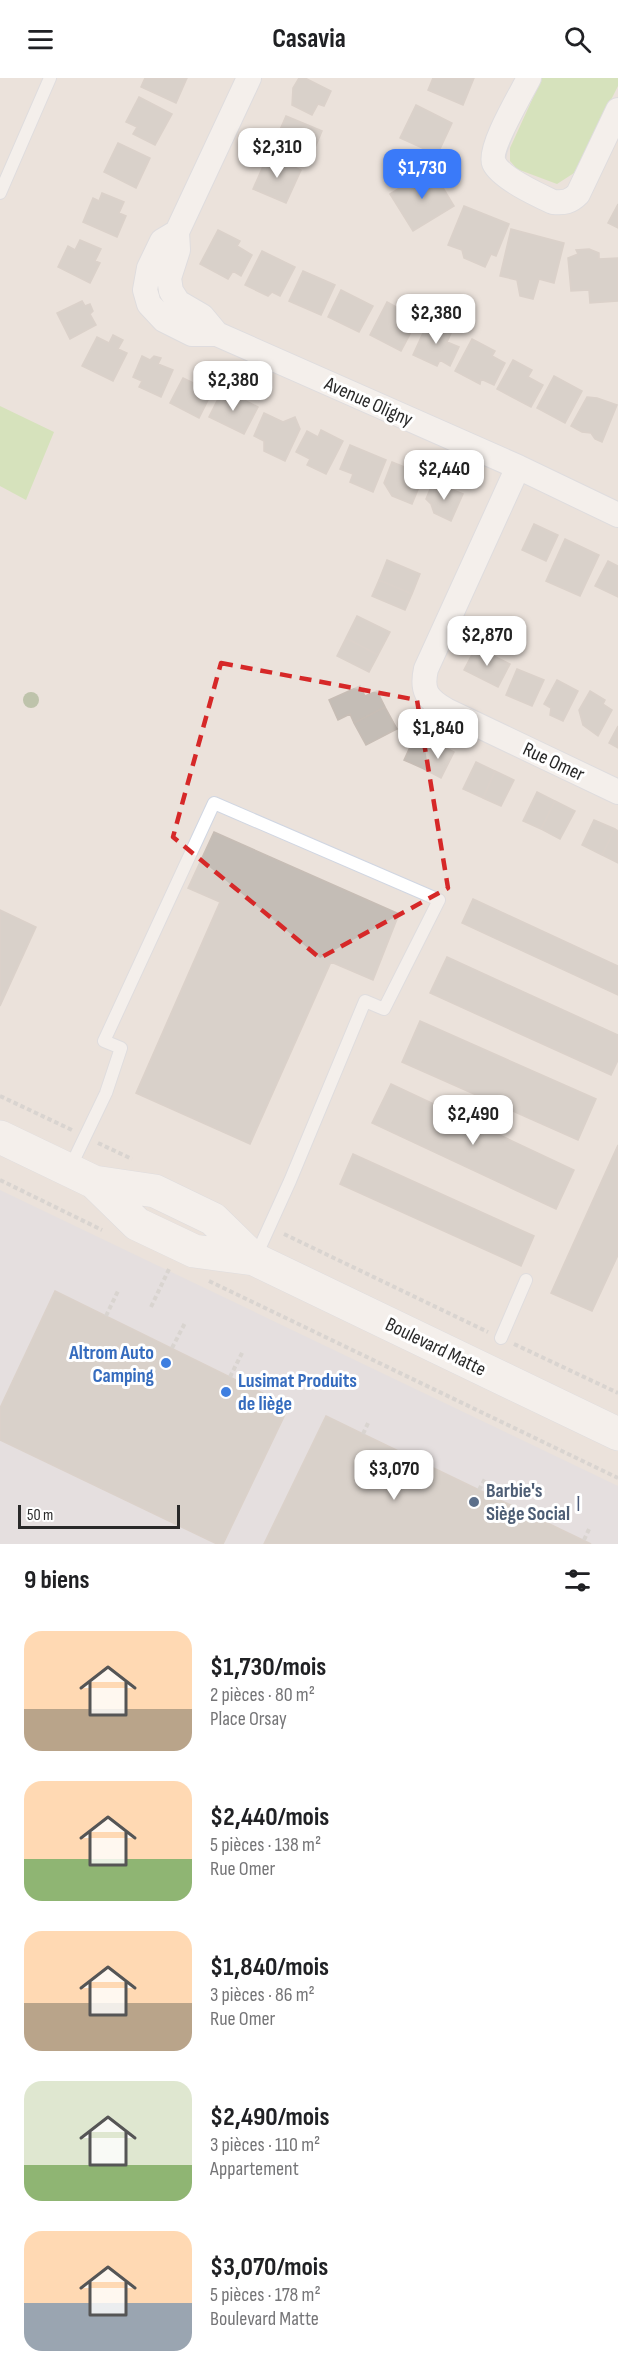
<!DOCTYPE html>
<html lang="fr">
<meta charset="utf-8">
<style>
body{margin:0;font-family:"Sofia Sans Condensed",sans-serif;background:#f2f2f2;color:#202124;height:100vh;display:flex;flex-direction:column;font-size:22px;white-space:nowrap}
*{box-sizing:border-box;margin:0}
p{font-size:20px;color:#757577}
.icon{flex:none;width:33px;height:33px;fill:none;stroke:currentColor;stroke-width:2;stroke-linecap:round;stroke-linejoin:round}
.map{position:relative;height:1466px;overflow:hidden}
.drawer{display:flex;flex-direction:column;background:#fff;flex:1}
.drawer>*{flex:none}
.scale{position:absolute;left:18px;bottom:15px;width:162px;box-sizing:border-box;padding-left:6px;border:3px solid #292929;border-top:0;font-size:16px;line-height:21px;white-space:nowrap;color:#292929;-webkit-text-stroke:4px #fff;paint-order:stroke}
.price{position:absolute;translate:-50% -51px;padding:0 14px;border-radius:12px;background:#fff;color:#222;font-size:20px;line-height:39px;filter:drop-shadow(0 2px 3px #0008)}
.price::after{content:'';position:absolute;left:50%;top:36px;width:18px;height:14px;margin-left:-9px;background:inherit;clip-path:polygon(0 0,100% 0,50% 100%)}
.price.on{background:#3a7af9;color:#fff}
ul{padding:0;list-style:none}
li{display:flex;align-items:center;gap:18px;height:150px;padding:0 24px}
li span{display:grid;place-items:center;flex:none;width:168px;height:120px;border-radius:18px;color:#555}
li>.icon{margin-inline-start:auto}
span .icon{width:72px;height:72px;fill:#fffc;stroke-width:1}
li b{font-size:26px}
h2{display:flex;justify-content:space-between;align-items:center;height:72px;padding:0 24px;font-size:26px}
header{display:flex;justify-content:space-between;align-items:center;height:78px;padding:0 24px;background:#fff;font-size:27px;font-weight:700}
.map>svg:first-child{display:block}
.industrial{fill:#dddce4}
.green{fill:#bce297}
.building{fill:#c4bdb6;stroke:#c7bdb5;stroke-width:1.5}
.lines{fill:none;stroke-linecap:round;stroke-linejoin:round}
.lane-casing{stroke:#d0d6e2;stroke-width:14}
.street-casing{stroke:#d0d6e2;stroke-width:26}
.secondary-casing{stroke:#d0d6e2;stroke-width:34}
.path{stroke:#c3c3c3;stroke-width:4;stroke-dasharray:4.5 3;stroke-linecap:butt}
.lane{stroke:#fff;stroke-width:12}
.street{stroke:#fff;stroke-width:24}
.secondary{stroke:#fff;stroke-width:33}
.tree{fill:#879d71}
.marked{fill:none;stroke:#d62828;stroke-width:4.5;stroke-dasharray:12 8;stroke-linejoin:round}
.shop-dot{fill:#3f7fe0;stroke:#fff;stroke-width:2}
.service-dot{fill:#5c6f8a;stroke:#fff;stroke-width:2}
.labels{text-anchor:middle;stroke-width:6;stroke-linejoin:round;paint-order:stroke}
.street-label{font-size:20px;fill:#292929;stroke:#fff}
.shop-label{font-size:20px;font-weight:bold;fill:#366cbe;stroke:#fff;text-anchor:end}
.service-label{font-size:20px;font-weight:bold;fill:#4e5e75;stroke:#fff;text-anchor:start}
.neighbourhood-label{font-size:21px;letter-spacing:1.5px;fill:#4a5979;stroke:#fff}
</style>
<header><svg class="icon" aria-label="menu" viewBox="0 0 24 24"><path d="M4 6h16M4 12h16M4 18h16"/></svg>Casavia<svg class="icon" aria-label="search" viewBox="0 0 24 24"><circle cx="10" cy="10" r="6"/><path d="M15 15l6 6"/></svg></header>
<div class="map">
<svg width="618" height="1466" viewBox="0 0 618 1466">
<rect width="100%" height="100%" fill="#ebe2db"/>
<!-- industrial -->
<path class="industrial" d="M0 1112 618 1408V1466H0Z"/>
<!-- green -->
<path class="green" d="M542 0H618V8L574 95 557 106 517 91 510 83V70Z
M0 328 54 354 26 422 0 408Z"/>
<!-- building -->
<path class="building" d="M145 0H187L176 25 141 9Z
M299 0H305L331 13 324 28 318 26 312 37 292 27 293 10Z
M433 0H474L463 27 428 12Z
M139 19 172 36 155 67 133 56 137 49 126 44Z
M416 27 452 45 440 71 431 74 400 60Z
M286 38 322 53 309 84 271 68V62L276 61Z
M118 65 150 80 136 110 104 94Z
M268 77 301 92 286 125 253 111Z
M431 90 454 128 413 153 390 116Z
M102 115 124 124 119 135 126 138 117 159 83 144 93 120 99 123Z
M618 126V150L608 145Z
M464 128 509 146 496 178 491 176 485 189 464 180 462 172 448 167Z
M511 151 564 165 554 205 539 201 533 221 520 218 517 202 500 198Z
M218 152 240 163 237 168 252 177 241 198 233 193 228 201 200 186Z
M80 162 101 171 95 183 100 185 90 205 58 189 68 168 75 172Z
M589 171 599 175V181L618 180V223L590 225 589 212 571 213 568 180 578 176 576 172Z
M262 173 295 189 280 218 272 214 268 218 245 207Z
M303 193 335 207 321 237 289 223Z
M341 212 373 228 359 254 328 239Z
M82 223 85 228 90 226 93 233 90 236 96 247 70 261 57 235Z
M387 224 418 241 401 273 370 257Z
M429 242 452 253 447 264 459 269 450 288 440 282 437 288 413 277Z
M113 257 123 262 118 271 127 275 113 303 82 288 97 259 109 265Z
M472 261 495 273 492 278 505 285 494 307 481 301 480 306 455 293Z
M142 278 150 282 154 278 161 280 158 286 173 292 161 319 139 309 142 303 133 299Z
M513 282 532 292 528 299 543 307 531 329 497 311Z
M554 298 582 313 565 345 537 330Z
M183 300 212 314 199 340 170 325Z
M223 311 258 329 244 356 209 339Z
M587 319 597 320 617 327 602 364 595 361 591 355 582 354 571 348Z
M264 335 283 344 295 339 300 351 285 383 264 373V363L254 358Z
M321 352 343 363 326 396 307 387 310 381 296 374 307 353 318 359Z
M350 367 386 382 373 414 350 404 353 396 340 391Z
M392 384 424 397 412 426 392 418 384 405Z
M433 404 463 416 451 443 434 435 431 426 426 421Z
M534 446 558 457 546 483 522 472Z
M565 461 599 477 580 518 546 503Z
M387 482 420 496 412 516 379 502Z
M608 483 618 488V519L595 508Z
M379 502 412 516 405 532 372 518Z
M357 538 390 554 378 577 346 560Z
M346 560 378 577 369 594 337 578Z
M476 569 510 586 498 609 464 592Z
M517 591 544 602 532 628 506 617Z
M557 602 578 613 563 643 550 637 551 630 544 626Z
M360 608 365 618 377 613 385 629 354 645 350 636 338 642 329 622Z
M590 613 605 622 603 626 612 632 598 658 583 647 579 632Z
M385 629 397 651 366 667 354 645Z
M618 648V670L609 665Z
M416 656 435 664 422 690 404 682Z
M435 664 454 674 441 700 422 690Z
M476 684 495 693 483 720 463 711Z
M495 693 514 702 501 728 483 720Z
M537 714 555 723 541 751 523 743Z
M555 723 575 733 560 761 541 751Z
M594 742 615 751 602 777 582 767Z
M615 751 618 753V785L602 777Z
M214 754 399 836 373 902 331 884 250 1066 136 1015 220 824 188 810Z
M473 821 618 888V917L462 845Z
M0 832 36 849 0 928Z
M447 879 618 957V982L611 997 430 915Z
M420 943 596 1021 578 1062 402 984Z
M391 1006 574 1092 556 1131 372 1045Z
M618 1067V1177L592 1233 551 1215Z
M353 1076 534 1158 521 1188 340 1106Z
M55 1213 289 1328 223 1466H217L0 1362V1330Z
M326 1338 363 1356 591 1466H264Z"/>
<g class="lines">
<!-- lane casing -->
<g class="lane-casing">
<path id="lane" d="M0 115 50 0
M69 1092 106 1015 121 970 104 963 214 725 439 822 384 931 365 923 290 1103 255 1180
M501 1260 526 1202"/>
</g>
<!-- street casing -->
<g class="street-casing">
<path id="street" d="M529 0C521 16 488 71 494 85 501 100 538 117 553 124 564 125 570 124 578 116L618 32
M177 154 162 163 149 190 145 212 149 226 164 242 192 256H217L518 389 618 437
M217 256 202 238 178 224 171 213 169 200 178 172 177 154 249 0
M518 389 426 591C421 613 427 621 446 632L618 714"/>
</g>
<!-- secondary casing -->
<g class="secondary-casing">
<path id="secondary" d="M0 1059 94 1104 155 1113 213 1141 254 1181
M94 1104 137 1146 194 1173 254 1181 618 1356"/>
</g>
<!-- path -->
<path class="path" d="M0 1018 72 1052
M98 1065 132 1081
M0 1102 102 1152
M284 1156 488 1254
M209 1203 618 1400
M151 1229 170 1189
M106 1238 118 1213
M514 1266 618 1315
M172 1270 185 1245
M230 1299 243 1273
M363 1356 369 1343
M479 1412 486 1399
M584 1462 590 1449"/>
<!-- lane -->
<use href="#lane" class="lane"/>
<!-- street -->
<use href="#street" class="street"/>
<!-- secondary -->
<use href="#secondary" class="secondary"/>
</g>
<!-- trees -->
<circle class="tree" cx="31" cy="622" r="8"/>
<!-- marked area -->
<path d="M0 0H618V1466H0ZM221 585 417 622 448 810 320 880 173 759Z" fill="#ebe2db" fill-opacity=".55" fill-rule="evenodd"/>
<path class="marked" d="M221 585 417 622 448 810 320 880 173 759Z"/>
<!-- markers -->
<g class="shop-dot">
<circle cx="166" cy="1285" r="6"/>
<circle cx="226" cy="1314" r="6"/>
</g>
<circle class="service-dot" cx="474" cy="1424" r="6"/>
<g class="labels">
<!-- street labels -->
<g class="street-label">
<text transform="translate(369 323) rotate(24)" y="7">Avenue Oligny</text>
<text transform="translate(554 683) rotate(25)" y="7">Rue Omer</text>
<text transform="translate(436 1268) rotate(26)" y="7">Boulevard Matte</text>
</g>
<!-- shop labels -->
<g class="shop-label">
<text x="154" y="1281">Altrom Auto<tspan x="154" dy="23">Camping</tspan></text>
<text x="238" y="1309" text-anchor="start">Lusimat Produits<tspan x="238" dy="23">de liège</tspan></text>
</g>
<!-- service labels -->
<g class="service-label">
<text x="486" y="1419">Barbie's<tspan x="486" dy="23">Siège Social</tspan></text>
</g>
<!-- neighbourhood labels -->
<g class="neighbourhood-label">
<text x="579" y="1433">I</text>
</g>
</g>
</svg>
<div class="scale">50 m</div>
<b class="price" style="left:277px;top:101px">$2,310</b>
<b class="price on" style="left:422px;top:122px">$1,730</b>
<b class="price" style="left:436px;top:267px">$2,380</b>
<b class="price" style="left:233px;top:334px">$2,380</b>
<b class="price" style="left:444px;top:423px">$2,440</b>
<b class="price" style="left:487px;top:589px">$2,870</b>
<b class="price" style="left:438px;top:682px">$1,840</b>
<b class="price" style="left:473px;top:1068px">$2,490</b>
<b class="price" style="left:394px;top:1423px">$3,070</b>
</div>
<section class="drawer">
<h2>9 biens<svg class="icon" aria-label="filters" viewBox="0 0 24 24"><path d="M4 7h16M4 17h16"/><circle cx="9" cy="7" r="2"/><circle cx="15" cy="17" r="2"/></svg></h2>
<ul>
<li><span style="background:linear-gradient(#ffd9b3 65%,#b9a48a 0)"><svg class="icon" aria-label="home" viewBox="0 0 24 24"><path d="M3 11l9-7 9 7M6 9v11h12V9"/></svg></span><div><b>$1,730/mois</b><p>2 pièces · 80 m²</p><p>Place Orsay</p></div></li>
<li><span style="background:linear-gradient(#ffd9b3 65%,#8fb573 0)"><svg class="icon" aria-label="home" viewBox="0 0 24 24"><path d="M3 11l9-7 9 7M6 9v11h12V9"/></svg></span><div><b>$2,440/mois</b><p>5 pièces · 138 m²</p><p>Rue Omer</p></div></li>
<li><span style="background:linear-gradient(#ffd9b3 60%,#b9a48a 0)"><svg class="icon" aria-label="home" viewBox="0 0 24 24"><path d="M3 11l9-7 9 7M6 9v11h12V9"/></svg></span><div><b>$1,840/mois</b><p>3 pièces · 86 m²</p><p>Rue Omer</p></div></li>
<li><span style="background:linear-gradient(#dfe7d0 70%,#8fb573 0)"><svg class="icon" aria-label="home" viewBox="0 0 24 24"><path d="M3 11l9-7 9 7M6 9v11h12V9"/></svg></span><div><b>$2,490/mois</b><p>3 pièces · 110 m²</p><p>Appartement</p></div></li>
<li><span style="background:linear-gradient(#ffd9b3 60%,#9aa5b1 0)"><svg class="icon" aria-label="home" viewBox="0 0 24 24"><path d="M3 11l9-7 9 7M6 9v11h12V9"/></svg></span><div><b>$3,070/mois</b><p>5 pièces · 178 m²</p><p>Boulevard Matte</p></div></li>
</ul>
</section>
